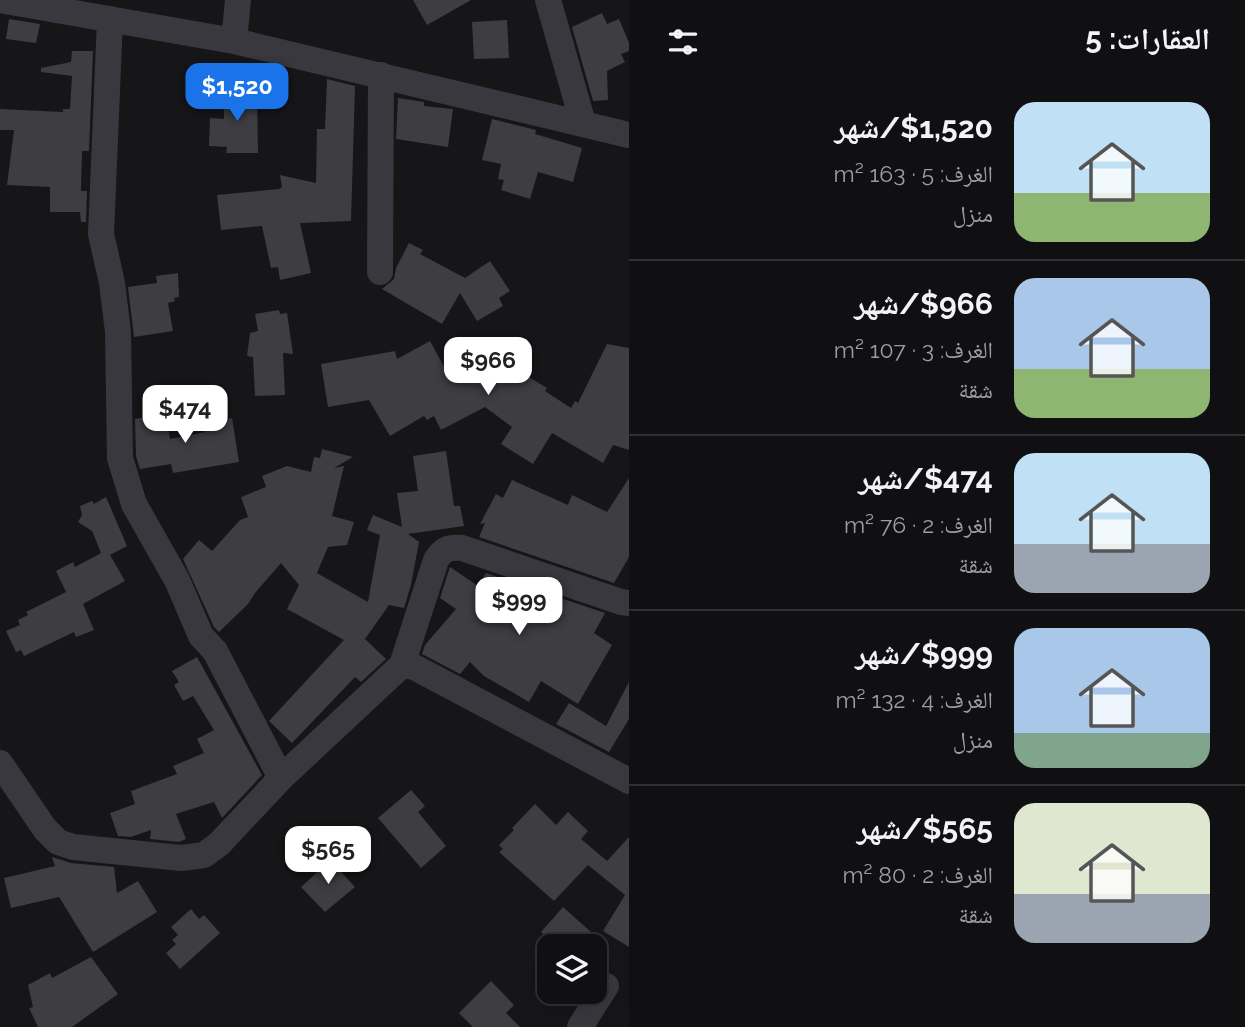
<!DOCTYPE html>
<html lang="ar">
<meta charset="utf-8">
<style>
body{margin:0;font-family:Raleway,"Noto Naskh Arabic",sans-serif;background:#19191b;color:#f1f3f6;direction:rtl;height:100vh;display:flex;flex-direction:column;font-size:26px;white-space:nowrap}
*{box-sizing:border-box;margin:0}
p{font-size:23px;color:#9c9d9f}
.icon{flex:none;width:38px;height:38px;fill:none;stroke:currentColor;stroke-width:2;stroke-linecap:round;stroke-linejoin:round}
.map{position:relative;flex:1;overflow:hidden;direction:ltr}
.drawer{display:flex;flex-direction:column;background:#101012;width:616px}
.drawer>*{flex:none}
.tools{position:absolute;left:537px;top:934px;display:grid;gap:14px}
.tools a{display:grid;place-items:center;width:70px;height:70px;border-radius:14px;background:#101012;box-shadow:0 7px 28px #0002,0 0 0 2px #303032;font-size:35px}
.price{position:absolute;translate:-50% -60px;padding:0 16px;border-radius:14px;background:#fff;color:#222;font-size:23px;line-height:46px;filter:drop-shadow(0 2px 4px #0008)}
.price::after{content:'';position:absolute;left:50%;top:42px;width:21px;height:16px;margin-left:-10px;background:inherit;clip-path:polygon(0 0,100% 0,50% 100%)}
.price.active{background:#1a73e8;color:#fff}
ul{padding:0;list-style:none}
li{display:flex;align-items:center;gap:21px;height:175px;padding:0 35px}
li+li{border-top:2px solid #303032}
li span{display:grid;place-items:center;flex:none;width:196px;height:140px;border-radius:21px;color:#555}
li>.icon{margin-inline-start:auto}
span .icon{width:84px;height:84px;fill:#fffc;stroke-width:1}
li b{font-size:30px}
h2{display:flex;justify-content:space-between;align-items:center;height:84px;padding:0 35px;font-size:30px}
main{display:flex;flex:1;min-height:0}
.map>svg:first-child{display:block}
.building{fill:#3d3d42}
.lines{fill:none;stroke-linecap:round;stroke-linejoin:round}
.minor{stroke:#39383f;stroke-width:26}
</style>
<main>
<section class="drawer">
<h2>العقارات: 5<svg class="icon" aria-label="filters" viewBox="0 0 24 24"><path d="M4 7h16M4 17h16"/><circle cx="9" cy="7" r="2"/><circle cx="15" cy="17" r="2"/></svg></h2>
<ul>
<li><span style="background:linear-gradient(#bfe0f5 65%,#8fb573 0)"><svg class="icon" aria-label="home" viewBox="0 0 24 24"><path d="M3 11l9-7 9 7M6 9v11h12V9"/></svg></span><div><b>$1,520/شهر</b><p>الغرف: 5 · 163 m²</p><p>منزل</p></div></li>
<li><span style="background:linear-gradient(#a9c7e8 65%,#8fb573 0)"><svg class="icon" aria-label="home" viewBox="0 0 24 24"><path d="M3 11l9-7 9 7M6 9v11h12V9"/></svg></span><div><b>$966/شهر</b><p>الغرف: 3 · 107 m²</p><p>شقة</p></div></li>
<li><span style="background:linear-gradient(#bfe0f5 65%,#9aa5b1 0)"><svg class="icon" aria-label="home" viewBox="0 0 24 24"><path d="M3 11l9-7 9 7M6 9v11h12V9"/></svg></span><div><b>$474/شهر</b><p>الغرف: 2 · 76 m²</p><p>شقة</p></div></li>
<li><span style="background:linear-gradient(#a9c7e8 75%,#7fa58c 0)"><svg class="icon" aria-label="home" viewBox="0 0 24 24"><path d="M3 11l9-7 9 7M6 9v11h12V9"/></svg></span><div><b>$999/شهر</b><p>الغرف: 4 · 132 m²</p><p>منزل</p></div></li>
<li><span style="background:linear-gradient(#dfe7d0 65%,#9aa5b1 0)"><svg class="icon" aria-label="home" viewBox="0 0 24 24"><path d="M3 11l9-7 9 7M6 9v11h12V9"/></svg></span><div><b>$565/شهر</b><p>الغرف: 2 · 80 m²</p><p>شقة</p></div></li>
</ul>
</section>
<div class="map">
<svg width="629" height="1027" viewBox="0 0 629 1027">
<rect width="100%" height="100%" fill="#161618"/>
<!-- building -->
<path class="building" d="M413 0H471L427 25Z
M602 13 607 24 619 19 629 43V51L621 54 625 62 607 71 608 100 593 101 572 27Z
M9 19 40 24 36 43 6 39Z
M507 20 509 58 474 59 472 22Z
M72 51H93L89 151H82L81 191H87L86 222H81L80 212H50V187L7 185 14 130H0V109L63 112V109H70L72 76 41 72V68L71 62Z
M327 79 355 86 351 221 300 223 311 273 280 280 278 267 271 268 262 226 221 230 217 195 279 189 282 187 280 175 316 183 317 129H325Z
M224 90 257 91 258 153H226L227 147 209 146 210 118 224 119Z
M398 98 424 102V106L453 109 448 147 396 139Z
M492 119 536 130 535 134 582 148 573 182 538 172 530 199 501 190 504 180 498 179 501 164 482 160Z
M409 243 423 250 420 254 465 278 490 261 510 291 499 298 503 306 477 321 460 293 442 324 382 289 394 279 396 268Z
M178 273 179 297 174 298 175 301 168 303 173 331 134 337 128 287 157 283 156 276Z
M279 310 280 314 287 313 293 354 283 353 285 395 255 396 253 357 247 356 250 333 258 331 255 314Z
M473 339 499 359 547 388 545 391 571 408 575 401 578 403 607 344 629 348V450L613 445 603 463 552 433 533 464 501 444 512 427 485 407 441 430 434 416 427 420 424 416 390 436 369 400 328 407 321 364 395 351 397 359 430 341 447 372Z
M161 414 163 421H167L170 439 205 432 203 423 232 418 239 462 173 473 171 464 140 469 136 456 135 419Z
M322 449 353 457 334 468 344 466 332 516 354 522 347 545 328 547 317 573 368 602 380 535 367 530 373 515 402 527 397 493 418 491 413 456 446 451 454 506H460L464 526 408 534 419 542 411 585 404 608 389 605 365 639 386 659 361 682 355 677 292 743 269 721 344 640 287 609 299 585 281 563 255 593 248 604 219 632 214 627 183 559 199 540 212 551 240 520 248 517 241 497 266 487 262 476 287 466 311 472 314 457 320 458Z
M629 478V557L614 583 479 537 485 523 480 524 496 494 503 498 512 480 568 505 572 495 607 512Z
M106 497 127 546 110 555 125 581 83 604 94 630 76 637 74 632 24 656 21 650 16 652 6 631 20 625 18 620 28 615 26 612 66 592 56 571 73 562 75 567 101 553 92 531 78 522 82 515 80 506 92 501 94 504Z
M450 567 478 586 486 573 605 613 594 633 612 645 578 704 541 681 529 702 484 676 470 662 460 674 422 654 425 645 456 609 440 598Z
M197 657 262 775 222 818 214 802 176 814 186 839 179 842 150 839 151 830 131 837 118 836 110 813 135 804 131 791 177 774 173 766 204 753 197 739 214 730 193 696 183 701 174 685 179 682 172 671Z
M629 682V719L609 752 556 724 569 703 606 726Z
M411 790 425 806 418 812 446 846 421 868 378 818Z
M535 804 556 825 568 812 588 831 581 839 607 861 629 837V947L603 931 625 895 588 865 554 901 499 852 503 849 499 845 514 830 512 828Z
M52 857 71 863 114 867 117 893 138 881 157 912 93 952 59 897 11 908 4 878 55 866Z
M330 860 355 887 325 912 301 887Z
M563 907 591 932 577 947H557L541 932Z
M191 909 199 919 204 915 220 933 180 969 166 953 176 944 172 940 178 935 171 927Z
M91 957 118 994 72 1027H38L29 1008 33 1007 28 985 50 973 52 978Z
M491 981 514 1005 506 1013 520 1027H473L459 1013Z"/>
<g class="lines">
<!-- minor -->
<path class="minor" d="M0 0 234 41 629 135
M548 0 583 123
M110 19 101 234 112 283 118 332 120 458 134 504 177 580 201 636 215 651 281 778
M234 41 238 0
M380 272 381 75
M402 665 414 667 629 781
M0 763 45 829 58 842 73 847 181 858 204 855 219 844 281 778 402 665 436 560C443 549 448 547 462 548L621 602 629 603
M580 1027 606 986"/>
</g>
</svg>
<div class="tools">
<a><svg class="icon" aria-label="layers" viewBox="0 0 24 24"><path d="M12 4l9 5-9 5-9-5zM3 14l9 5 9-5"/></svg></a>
</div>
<b class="price active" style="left:237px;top:123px">$1,520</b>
<b class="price" style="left:488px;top:397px">$966</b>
<b class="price" style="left:185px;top:445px">$474</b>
<b class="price" style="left:519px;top:637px">$999</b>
<b class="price" style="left:328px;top:886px">$565</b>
</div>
</main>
